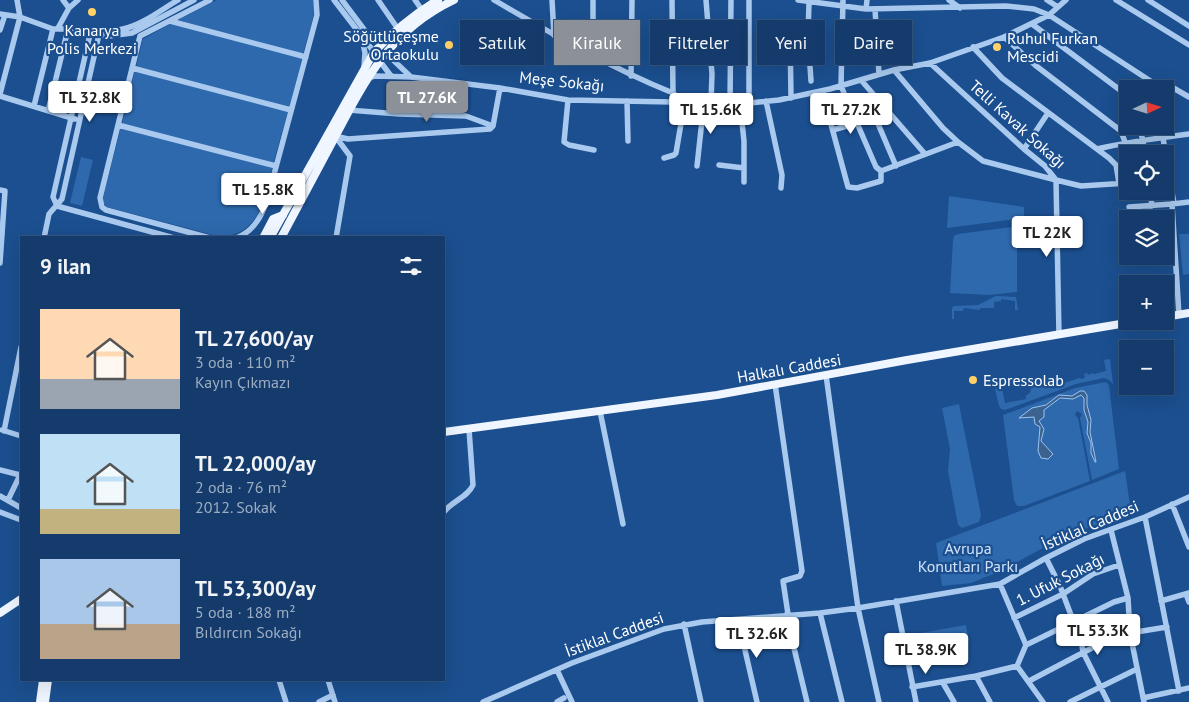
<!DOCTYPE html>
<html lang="tr">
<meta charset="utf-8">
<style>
body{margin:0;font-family:"PT Sans",sans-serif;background:#1d4271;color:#f1f3f6;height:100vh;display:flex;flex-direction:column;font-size:19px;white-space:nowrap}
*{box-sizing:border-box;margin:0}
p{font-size:16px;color:#9dadc1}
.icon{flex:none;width:28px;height:28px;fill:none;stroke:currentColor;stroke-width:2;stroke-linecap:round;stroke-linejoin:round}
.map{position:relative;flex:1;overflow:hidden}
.side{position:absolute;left:20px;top:236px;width:425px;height:445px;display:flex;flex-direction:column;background:#143b6b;border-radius:0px;box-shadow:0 5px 20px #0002,0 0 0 1px #33557e}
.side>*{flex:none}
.banner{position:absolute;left:460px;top:20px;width:475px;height:45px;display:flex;gap:10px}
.needle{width:32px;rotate:86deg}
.fabs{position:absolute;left:1119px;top:80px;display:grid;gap:10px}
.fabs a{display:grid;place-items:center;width:55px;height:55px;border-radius:0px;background:#143b6b;box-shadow:0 5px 20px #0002,0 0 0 1px #33557e;font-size:25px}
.price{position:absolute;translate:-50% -42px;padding:0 11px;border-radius:5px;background:#fff;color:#222;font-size:16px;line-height:32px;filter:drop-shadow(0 1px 2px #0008)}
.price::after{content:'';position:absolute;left:50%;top:30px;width:15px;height:11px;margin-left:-8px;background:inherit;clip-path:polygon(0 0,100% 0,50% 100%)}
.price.current{background:#8c9099;color:#fff}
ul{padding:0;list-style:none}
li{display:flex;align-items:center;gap:15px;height:125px;padding:0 20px}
li span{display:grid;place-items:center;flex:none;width:140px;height:100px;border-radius:0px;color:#555}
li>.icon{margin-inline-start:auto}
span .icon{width:60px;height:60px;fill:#fffc;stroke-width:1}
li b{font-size:21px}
h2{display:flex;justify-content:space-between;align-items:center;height:60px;padding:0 20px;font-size:21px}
.chip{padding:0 18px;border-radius:0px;background:#143b6b;box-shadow:0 5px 20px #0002,0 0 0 1px #33557e;font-size:18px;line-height:45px}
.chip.current{background:#8c9099;color:#fff}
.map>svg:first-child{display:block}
.green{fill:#2e69ad}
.water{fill:#3c6290;stroke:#9cc4f0}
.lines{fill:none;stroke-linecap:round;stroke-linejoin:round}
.minor{stroke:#a9c9ee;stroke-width:5.5}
.major{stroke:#f0f6ff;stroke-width:8}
.poi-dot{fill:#ffd166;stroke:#1b4f8f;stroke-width:2}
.labels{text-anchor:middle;stroke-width:4.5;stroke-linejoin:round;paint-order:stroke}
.poi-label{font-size:16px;fill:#fff;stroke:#1b4f8f;text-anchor:start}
.street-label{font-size:16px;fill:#fff;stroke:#1b4f8f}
.park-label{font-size:16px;fill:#cfe3fa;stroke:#1b4f8f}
</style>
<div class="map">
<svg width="1189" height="702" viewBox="0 0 1189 702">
<rect width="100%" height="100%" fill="#1b4f8f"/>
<!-- green -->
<path class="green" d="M217 0H313L314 14 303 54 178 20Z
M172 23 302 58 289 108 136 67 143 39Z
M135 70 288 111 273 164 122 124Z
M121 127 272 168C263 200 261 233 221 237L107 207 103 202V198Z
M81 157 93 160 82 206 70 203Z
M949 196 1024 207V218L947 228Z
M1012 227 1016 228 1017 232V292L989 295 950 293 953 240 954 236 958 234Z
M1179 234H1189V274L1183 275Z
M996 296 1016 297 1018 310H1015V301L1001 299V301L994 302V308H980V310L964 308 963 311H954V319H952V308L954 306 978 305Z
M1110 359 1113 384 1109 380 1104 378 1076 384 1005 410 1001 409 999 406 995 389 1002 388 1005 403 1026 399V395L1029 394 1031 390V387L1046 386V383L1063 380 1064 383 1079 378 1082 379 1085 377 1084 374 1087 373 1088 375 1091 374V373L1094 374 1106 371 1104 360Z
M1106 382 1109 385 1119 469 1092 480 1080 418 1082 414 1077 411 1075 415 1078 418 1090 481 1024 506H1017L1014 500 1003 415 1075 388Z
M959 404 981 515 979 522 962 528 958 525 948 471 950 449 942 408Z
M1125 471 1131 512 1061 538 1003 570 971 583 942 586 936 543Z
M966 625 969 641 924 649 921 633Z"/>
<!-- water -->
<path class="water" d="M1080 391H1084L1087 395V405L1091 420 1090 432 1096 462H1095L1091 453V443L1087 433 1088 422 1084 410V398L1081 395 1073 399 1060 398 1044 410V417L1039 421 1044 429 1041 441 1053 454 1048 459 1041 458 1038 451 1040 427 1035 424 1034 417 1019 418 1032 408 1046 405 1059 395 1072 396Z"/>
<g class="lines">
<!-- minor -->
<path class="minor" d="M63 0 69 8
M334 0 374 52
M342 0 369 36 377 39H387
M378 0 398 29
M415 0 422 10
M494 0C552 34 611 68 673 93L679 98 685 100 740 104 779 100 830 89 894 70 930 63 1004 37 1049 15 1066 0
M552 0 554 35
M593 0V55
M672 0 673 93
M706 0 712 74 711 102
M798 0 866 9 1006 6 1034 9 1049 15 1152 82 1170 86 1189 97
M843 0 841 86 876 167 881 171
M949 0 960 8
M1047 0 1058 7
M1116 0 1189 45
M1148 0 1189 26
M809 2 808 37 811 81
M866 9 867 0
M875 9 879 74
M0 14 20 17 53 29H68L48 111
M170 21 306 57
M1032 24 1128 96
M58 28 69 8 78 0
M68 29C86 29 105 33 123 29 142 25 161 10 178 0
M84 29 90 34 109 36 132 33 194 0
M0 30 5 15
M91 30 53 197 57 206 174 238
M1004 37 1035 65 1121 131 1125 142
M362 39 365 53 364 67
M973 47 1002 78 1109 158 1116 165 1119 183
M387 50 391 58 411 77
M379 60 391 76
M930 63 1024 149 1045 166 1056 180 1081 186 1128 183
M132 68 291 110
M894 70 943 128 958 142 983 161 1056 180 1059 335
M631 76 632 0
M367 78 375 76 411 77 500 88 568 100 672 102 679 98
M861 80 925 154
M822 91 848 187 857 188 881 181V171
M0 94 20 17 17 0
M0 96 75 119
M791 98 790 31H808
M568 100 564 142 569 145 594 150
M627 101 628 141
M766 101 782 175 781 188
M730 104 731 0
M740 104 744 141V182
M749 104V0
M34 106 53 29
M885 106 873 112 896 166
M348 110 399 114 466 116 493 126
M118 125 276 166
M1139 126 1143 141 1144 154
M1161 126 1174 204
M833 130 857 123
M335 136 348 139 490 129 493 126 500 88
M335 136 350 156 336 238
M1024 149 1048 113
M1097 149C1127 142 1158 138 1189 134
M664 158 674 155 676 153 685 100
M719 165 744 168
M697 166 704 102
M881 171 958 142
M0 190 5 191 0 263
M1150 191 1152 206
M1172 204 1179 315
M1129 207 1172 204 1189 202
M44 238 49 214 62 199 100 30
M210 238 106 210 102 207 100 198 140 36 210 0
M236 238C252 232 260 219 266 204L317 15 316 0
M826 375 858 608 879 702
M775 384 802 571 800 576 783 581 788 614
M600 411 623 524
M2 430 21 436
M4 431 21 347
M0 470 20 475
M0 496 21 508
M8 500 21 473
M1172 504 1189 547
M0 512 21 520
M444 512C452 501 468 497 473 485L469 429
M1145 517 1179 691
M1111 530 1128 598 1130 633 1144 702
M1046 558 1060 586 1074 623 1075 628 1081 640 1083 652 1108 702
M1000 584 1026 645 1017 666 1043 702
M1186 594 1189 602
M896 601 916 702
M1161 601 1189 593
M820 613 842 702
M786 615 807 702
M1014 618 1063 594 1093 574 1119 565
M738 620 757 702
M684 624 701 702
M1026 645 1114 602 1128 598
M557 670 572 702
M279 680 286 702
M328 680 335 702
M1029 681 1109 639 1130 633 1167 627
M943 683 954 702
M912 687 976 676
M1143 698 1189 688
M319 702 333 695
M483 702 572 663 664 629 702 622 820 613 858 608 1000 584 1046 558 1084 539 1145 517 1189 497
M557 702 564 698
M990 702 976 676 1017 666
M1070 702 1137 669"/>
<!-- major -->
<path class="major" d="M263 238 273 219 283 215
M270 238 374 52C393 32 414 14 438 0
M281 238C299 204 317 171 335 137 366 78 391 30 454 0
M1165 317 1189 313
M444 432 717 395 907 360 1138 321
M0 613 21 599
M40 702 43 680
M45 702 48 680"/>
</g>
<!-- markers -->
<g class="poi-dot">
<circle cx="92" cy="12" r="5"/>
<circle cx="449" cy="45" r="5"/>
<circle cx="997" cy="47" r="5"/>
<circle cx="973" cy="380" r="5"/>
</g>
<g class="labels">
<!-- poi labels -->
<g class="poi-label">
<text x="92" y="36" text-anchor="middle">Kanarya<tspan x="92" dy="18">Polis Merkezi</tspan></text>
<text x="439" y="42" text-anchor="end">Söğütlüçeşme<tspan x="439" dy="18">Ortaokulu</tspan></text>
<text x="1007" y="44">Ruhul Furkan<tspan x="1007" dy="18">Mescidi</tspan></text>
<text x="983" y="386">Espressolab</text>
</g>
<!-- street labels -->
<g class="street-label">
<text transform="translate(562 81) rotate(6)" y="6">Meşe Sokağı</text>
<text transform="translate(1018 124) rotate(42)" y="6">Telli Kavak Sokağı</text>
<text transform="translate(789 368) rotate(-10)" y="6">Halkalı Caddesi</text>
<text transform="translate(1090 525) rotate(-23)" y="6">İstiklal Caddesi</text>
<text transform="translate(1060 579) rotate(-27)" y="6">1. Ufuk Sokağı</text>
<text transform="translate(614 634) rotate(-20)" y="6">İstiklal Caddesi</text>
</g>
<!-- park labels -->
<g class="park-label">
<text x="968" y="554">Avrupa<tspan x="968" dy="18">Konutları Parkı</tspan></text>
</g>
</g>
</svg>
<div class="fabs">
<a><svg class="needle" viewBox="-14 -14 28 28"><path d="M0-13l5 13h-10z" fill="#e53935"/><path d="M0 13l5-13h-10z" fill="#9dadc1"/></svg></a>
<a><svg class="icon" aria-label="locate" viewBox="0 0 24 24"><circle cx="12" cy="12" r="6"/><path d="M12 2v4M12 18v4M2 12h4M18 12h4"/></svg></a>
<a><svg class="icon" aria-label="layers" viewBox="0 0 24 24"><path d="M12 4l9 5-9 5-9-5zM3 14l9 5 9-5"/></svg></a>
<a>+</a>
<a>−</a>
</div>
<b class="price" style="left:90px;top:123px">TL 32.8K</b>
<b class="price current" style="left:427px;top:123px">TL 27.6K</b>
<b class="price" style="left:711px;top:135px">TL 15.6K</b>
<b class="price" style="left:851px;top:135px">TL 27.2K</b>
<b class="price" style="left:263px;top:215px">TL 15.8K</b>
<b class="price" style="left:1047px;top:258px">TL 22K</b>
<b class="price" style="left:1098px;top:656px">TL 53.3K</b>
<b class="price" style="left:757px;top:659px">TL 32.6K</b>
<b class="price" style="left:926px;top:675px">TL 38.9K</b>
<div class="banner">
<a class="chip">Satılık</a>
<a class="chip current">Kiralık</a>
<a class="chip">Filtreler</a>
<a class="chip">Yeni</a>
<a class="chip">Daire</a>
</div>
<section class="side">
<h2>9 ilan<svg class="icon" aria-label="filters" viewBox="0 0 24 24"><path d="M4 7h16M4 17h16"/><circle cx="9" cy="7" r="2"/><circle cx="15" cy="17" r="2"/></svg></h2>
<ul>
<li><span style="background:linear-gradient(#ffd9b3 70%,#9aa5b1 0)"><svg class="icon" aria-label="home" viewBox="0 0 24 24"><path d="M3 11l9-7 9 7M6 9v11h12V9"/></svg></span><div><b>TL 27,600/ay</b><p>3 oda · 110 m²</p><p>Kayın Çıkmazı</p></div></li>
<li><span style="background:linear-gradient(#bfe0f5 75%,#c2b280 0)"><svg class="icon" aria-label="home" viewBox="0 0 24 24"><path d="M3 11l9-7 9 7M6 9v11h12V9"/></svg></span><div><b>TL 22,000/ay</b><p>2 oda · 76 m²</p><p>2012. Sokak</p></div></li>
<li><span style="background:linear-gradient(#a9c7e8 65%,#b9a48a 0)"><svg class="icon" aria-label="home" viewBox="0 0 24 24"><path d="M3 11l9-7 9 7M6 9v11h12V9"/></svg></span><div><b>TL 53,300/ay</b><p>5 oda · 188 m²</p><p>Bıldırcın Sokağı</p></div></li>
</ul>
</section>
</div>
